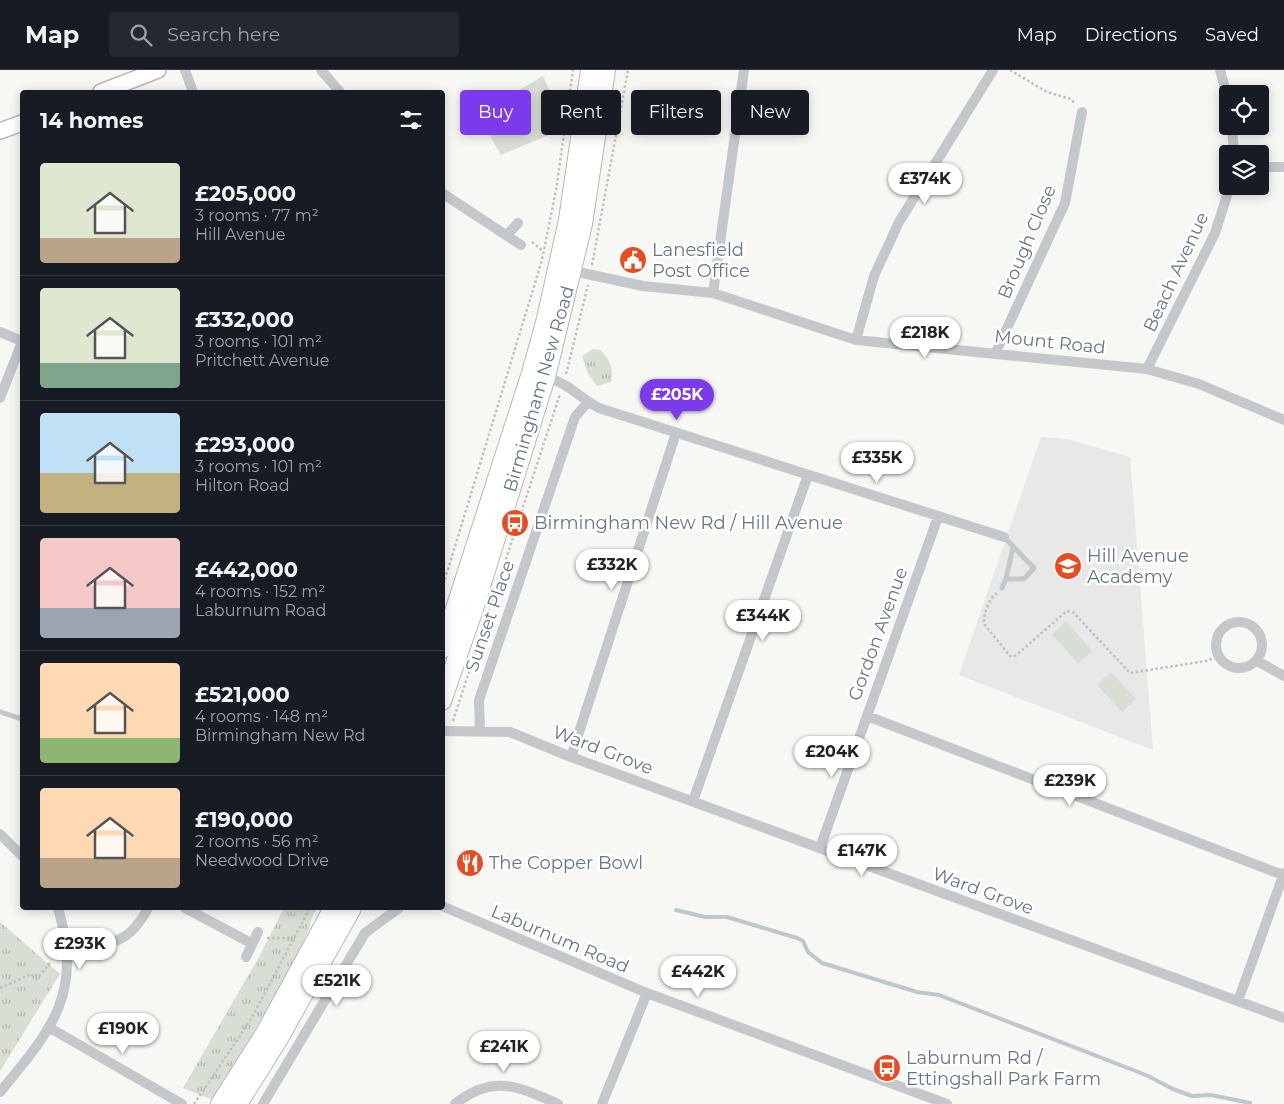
<!DOCTYPE html>
<meta charset="utf-8">
<style>
body{margin:0;font-family:Montserrat,sans-serif;background:#242831;color:#f1f3f6;height:100vh;display:flex;flex-direction:column;font-size:19px;white-space:nowrap}
*{box-sizing:border-box;margin:0}
p{font-size:16px;color:#9ea1a6}
.icon{flex:none;width:28px;height:28px;fill:none;stroke:currentColor;stroke-width:2;stroke-linecap:round;stroke-linejoin:round}
.map{position:relative;flex:1;overflow:hidden}
.drawer{position:absolute;left:20px;top:20px;width:425px;height:820px;display:flex;flex-direction:column;background:#171b24;border-radius:5px;box-shadow:0 2px 12px #0003}
.drawer>*{flex:none}
.top-card{position:absolute;left:460px;top:20px;width:475px;height:45px;display:flex;gap:10px}
.buttons{position:absolute;left:1219px;top:15px;display:grid;gap:10px}
.buttons a{display:grid;place-items:center;width:50px;height:50px;border-radius:5px;background:#171b24;box-shadow:0 2px 12px #0003;font-size:25px}
.price{position:absolute;translate:-50% -42px;padding:0 11px;border-radius:18px;background:#fff;color:#222;font-size:16px;line-height:32px;filter:drop-shadow(0 1px 2px #0008)}
.price::after{content:'';position:absolute;left:50%;top:30px;width:15px;height:11px;margin-left:-8px;background:inherit;clip-path:polygon(0 0,100% 0,50% 100%)}
.price.on{background:#7c3aed;color:#fff}
ul{padding:0;list-style:none}
li{display:flex;align-items:center;gap:15px;height:125px;padding:0 20px}
li+li{border-top:1px solid #363941}
li span{display:grid;place-items:center;flex:none;width:140px;height:100px;border-radius:5px;color:#555}
li>.icon{margin-inline-start:auto}
span .icon{width:60px;height:60px;fill:#fffc;stroke-width:1}
li b{font-size:21px}
h2{display:flex;justify-content:space-between;align-items:center;height:60px;padding:0 20px;font-size:21px}
.chip{padding:0 18px;border-radius:5px;background:#171b24;box-shadow:0 2px 12px #0003;font-size:18px;line-height:45px}
.chip.on{background:#7c3aed;color:#fff}
header{display:flex;align-items:center;gap:30px;box-sizing:border-box;height:70px;padding:0 25px;background:#171b24;border-bottom:1px solid #363941}
header strong{font-size:24px}
nav{display:flex;gap:28px;margin-inline-start:auto;font-size:18px}
.search{width:350px;height:45px;background:#242831;display:flex;align-items:center;gap:12px;box-sizing:border-box;padding:0 18px;border-radius:5px;color:#9ea1a6;font-size:19px}
.map>svg:first-child{display:block}
.built{fill:#e7e8e7}
.grass{fill:url(#grass-tufts)}
.pitch{fill:#d8ded4}
.lines{fill:none;stroke-linecap:round;stroke-linejoin:round}
.stream{stroke:#bcc8cc;stroke-width:4}
.primary-casing{stroke:#b7bbbf;stroke-width:18}
.highway-casing{stroke:#b7babd;stroke-width:20}
.path{stroke:#bec0c2;stroke-width:2.5;stroke-dasharray:2.5 2.5;stroke-linecap:butt}
.lane{stroke:#c4c8cb;stroke-width:5}
.street{stroke:#c4c8cb;stroke-width:10}
.primary{stroke:#fff;stroke-width:15}
.highway{stroke:#fff;stroke-width:18}
.labels{text-anchor:middle;stroke-width:5;stroke-linejoin:round;paint-order:stroke}
.street-label{font-size:18px;fill:#657785;stroke:#fff}
.poi-label{font-size:18px;fill:#657785;stroke:#fff;text-anchor:start}
</style>
<header>
<strong>Map</strong>
<div class="search"><svg class="icon" aria-label="search" viewBox="0 0 24 24"><circle cx="10" cy="10" r="6"/><path d="M15 15l6 6"/></svg>Search here</div>
<nav><a>Map</a><a>Directions</a><a>Saved</a></nav>
</header>
<div class="map">
<svg width="1284" height="1034" viewBox="0 0 1284 1034">
<defs>
<pattern id="grass-tufts" width="24" height="20" patternUnits="userSpaceOnUse" patternTransform="scale(1.25)"><rect width="24" height="20" fill="#d8ded4"/><path d="M3 7l-1-3M5 7V3M7 7l1-3M15 17l-1-3M17 17v-4M19 17l1-3" fill="none" stroke="#b3b9b2"/></pattern>
</defs>
<rect width="100%" height="100%" fill="#f7f7f3"/>
<!-- built -->
<path class="built" d="M1041 367 1067 369 1130 387 1153 680 959 605Z"/>
<!-- grass -->
<path class="grass" d="M593 279 600 280C610 289 614 299 611 312L597 316 588 304 582 286Z
M284 838H317C309 850 309 864 302 877 274 929 244 979 213 1030L183 1018 259 887Z
M0 852 60 904 0 1001Z"/>
<!-- pitch -->
<path class="pitch" d="M543 6 556 34 554 63 501 85 477 44Z
M1066 551 1092 581 1078 594 1052 564Z
M1111 602 1136 629 1122 642 1097 615Z"/>
<g class="lines">
<!-- stream -->
<path class="stream" d="M676 840 705 847H727L797 868 803 871 808 882 822 893 917 922 939 925 1146 1005 1173 1019 1192 1026 1211 1025 1250 1033"/>
<!-- primary casing -->
<g class="primary-casing">
<path id="primary" d="M101 22 158 0
M0 61 22 53"/>
</g>
<!-- highway casing -->
<g class="highway-casing">
<path id="highway" d="M442 579 531 303 545 253 568 150 590 0
M442 631 473 542 546 307 583 154 606 0
M220 1034 265 963 333 838
M238 1034 278 970 352 838"/>
</g>
<!-- path -->
<path class="path" d="M1010 0 1047 22 1071 29 1075 34
M532 172 543 181
M592 195 628 0
M566 304 588 215
M442 519 542 190 556 120 573 0
M997 523C989 529 983 544 984 554L1010 586H1015L1067 541 1073 542 1130 603 1206 591 1218 586
M453 651 560 324
M267 868H293
M0 918 31 904 37 909 50 893
M194 1034 250 951 310 838"/>
<!-- lane -->
<path class="lane" d="M1006 509 1013 477
M1002 518 1006 509H1024L1034 498 1004 467
M0 642 22 649"/>
<!-- street -->
<path class="street" d="M185 0 193 22
M321 0 340 22
M1220 0 1228 30
M1232 56 1234 84
M1260 97H1284
M442 123 521 175
M507 165 518 153
M573 201 643 216 713 223 856 270 1147 299 1199 314 1284 350
M713 223 744 0
M0 262 22 271
M856 270 874 206 899 152 993 0
M996 282 1065 133 1082 42
M1147 299 1215 163 1230 116
M546 307C570 314 578 327 599 338L1004 467
M0 328 22 272
M1216 575a23 23 0 1 1 46 0a23 23 0 1 1-46 0Z
M1257 591 1284 606
M867 646 1283 805
M442 661 510 662 571 687 1284 948
M480 661 479 630 575 347 588 332
M571 687 676 363
M693 731 808 405
M0 764 22 786
M820 778 938 447
M442 836 647 923 947 1034
M185 838 251 873
M68 878C108 873 127 878 148 838
M246 887 258 862
M1238 931 1284 803
M50 958 182 1034
M0 1022C53 958 83 924 58 838
M263 1034 365 863 399 838
M455 1034C492 1004 518 1016 558 1034
M602 1034 647 923"/>
<!-- primary -->
<use href="#primary" class="primary"/>
<!-- highway -->
<use href="#highway" class="highway"/>
</g>
<!-- icons -->
<defs>
<g id="civic-disc" transform="scale(1.4375)"><circle r="9.5" fill="#e94b21" stroke="#fff"/><path d="M-.6-6.5H3V-4.5H.6V-3L4-1V1h2V6H-6V1h2V-1L-.6-3ZM-1.2 2.5V6h2.4V2.5Z" fill="#fff"/></g>
<g id="bus-disc" transform="scale(1.4375)"><circle r="9.5" fill="#e94b21" stroke="#fff"/><path d="M-5-6H5V4H4V6H2V4H-2V6H-4V4H-5ZM-3.5-4V0h7V-4ZM-3.5 1.2v1.5H-2V1.2ZM2 1.2v1.5H3.5V1.2Z" fill="#fff"/></g>
<g id="school-disc" transform="scale(1.4375)"><circle r="9.5" fill="#e94b21" stroke="#fff"/><path d="M0-5L7-2L0 1L-7-2ZM-4 1L0 2.5L4 1V4Q0 6-4 4Z" fill="#fff"/></g>
<g id="restaurant-disc" transform="scale(1.4375)"><circle r="9.5" fill="#e94b21" stroke="#fff"/><path d="M-5-6h1v4h1v-4h1v4h1v-4h1v5L-1.5 .5V6h-2V.5L-5-1ZM5-6V6H3V1.5H1.5Q1.5-4 5-6Z" fill="#fff"/></g>
</defs>
<g fill-rule="evenodd">
<use href="#civic-disc" x="633" y="190"/>
<use href="#bus-disc" x="515" y="453"/>
<use href="#school-disc" x="1068" y="496"/>
<use href="#restaurant-disc" x="470" y="793"/>
<use href="#bus-disc" x="887" y="998"/>
</g>
<g class="labels">
<!-- street labels -->
<g class="street-label">
<text transform="translate(1027 172) rotate(-67)" y="6">Brough Close</text>
<text transform="translate(1176 202) rotate(-65)" y="6">Beach Avenue</text>
<text transform="translate(1050 272) rotate(6)" y="6">Mount Road</text>
<text transform="translate(539 319) rotate(-74)" y="6">Birmingham New Road</text>
<text transform="translate(490 546) rotate(-71)" y="6">Sunset Place</text>
<text transform="translate(878 564) rotate(-70)" y="6">Gordon Avenue</text>
<text transform="translate(603 680) rotate(21)" y="6">Ward Grove</text>
<text transform="translate(983 821) rotate(20)" y="6">Ward Grove</text>
<text transform="translate(560 869) rotate(23)" y="6">Laburnum Road</text>
</g>
<!-- poi labels -->
<g class="poi-label">
<text x="652" y="186">Lanesfield<tspan x="652" dy="21">Post Office</tspan></text>
<text x="534" y="459">Birmingham New Rd / Hill Avenue</text>
<text x="1087" y="492">Hill Avenue<tspan x="1087" dy="21">Academy</tspan></text>
<text x="489" y="799">The Copper Bowl</text>
<text x="906" y="994">Laburnum Rd /<tspan x="906" dy="21">Ettingshall Park Farm</tspan></text>
</g>
</g>
</svg>
<div class="buttons">
<a><svg class="icon" aria-label="locate" viewBox="0 0 24 24"><circle cx="12" cy="12" r="6"/><path d="M12 2v4M12 18v4M2 12h4M18 12h4"/></svg></a>
<a><svg class="icon" aria-label="layers" viewBox="0 0 24 24"><path d="M12 4l9 5-9 5-9-5zM3 14l9 5 9-5"/></svg></a>
</div>
<b class="price" style="left:925px;top:135px">£374K</b>
<b class="price" style="left:925px;top:289px">£218K</b>
<b class="price on" style="left:677px;top:351px">£205K</b>
<b class="price" style="left:877px;top:414px">£335K</b>
<b class="price" style="left:612px;top:521px">£332K</b>
<b class="price" style="left:763px;top:572px">£344K</b>
<b class="price" style="left:832px;top:708px">£204K</b>
<b class="price" style="left:1070px;top:737px">£239K</b>
<b class="price" style="left:862px;top:807px">£147K</b>
<b class="price" style="left:80px;top:900px">£293K</b>
<b class="price" style="left:698px;top:928px">£442K</b>
<b class="price" style="left:337px;top:937px">£521K</b>
<b class="price" style="left:123px;top:985px">£190K</b>
<b class="price" style="left:504px;top:1003px">£241K</b>
<div class="top-card">
<a class="chip on">Buy</a>
<a class="chip">Rent</a>
<a class="chip">Filters</a>
<a class="chip">New</a>
</div>
<section class="drawer">
<h2>14 homes<svg class="icon" aria-label="filters" viewBox="0 0 24 24"><path d="M4 7h16M4 17h16"/><circle cx="9" cy="7" r="2"/><circle cx="15" cy="17" r="2"/></svg></h2>
<ul>
<li><span style="background:linear-gradient(#dfe7d0 75%,#b9a48a 0)"><svg class="icon" aria-label="home" viewBox="0 0 24 24"><path d="M3 11l9-7 9 7M6 9v11h12V9"/></svg></span><div><b>£205,000</b><p>3 rooms · 77 m²</p><p>Hill Avenue</p></div></li>
<li><span style="background:linear-gradient(#dfe7d0 75%,#7fa58c 0)"><svg class="icon" aria-label="home" viewBox="0 0 24 24"><path d="M3 11l9-7 9 7M6 9v11h12V9"/></svg></span><div><b>£332,000</b><p>3 rooms · 101 m²</p><p>Pritchett Avenue</p></div></li>
<li><span style="background:linear-gradient(#bfe0f5 60%,#c2b280 0)"><svg class="icon" aria-label="home" viewBox="0 0 24 24"><path d="M3 11l9-7 9 7M6 9v11h12V9"/></svg></span><div><b>£293,000</b><p>3 rooms · 101 m²</p><p>Hilton Road</p></div></li>
<li><span style="background:linear-gradient(#f6c9c9 70%,#9aa5b1 0)"><svg class="icon" aria-label="home" viewBox="0 0 24 24"><path d="M3 11l9-7 9 7M6 9v11h12V9"/></svg></span><div><b>£442,000</b><p>4 rooms · 152 m²</p><p>Laburnum Road</p></div></li>
<li><span style="background:linear-gradient(#ffd9b3 75%,#8fb573 0)"><svg class="icon" aria-label="home" viewBox="0 0 24 24"><path d="M3 11l9-7 9 7M6 9v11h12V9"/></svg></span><div><b>£521,000</b><p>4 rooms · 148 m²</p><p>Birmingham New Rd</p></div></li>
<li><span style="background:linear-gradient(#ffd9b3 70%,#b9a48a 0)"><svg class="icon" aria-label="home" viewBox="0 0 24 24"><path d="M3 11l9-7 9 7M6 9v11h12V9"/></svg></span><div><b>£190,000</b><p>2 rooms · 56 m²</p><p>Needwood Drive</p></div></li>
</ul>
</section>
</div>
